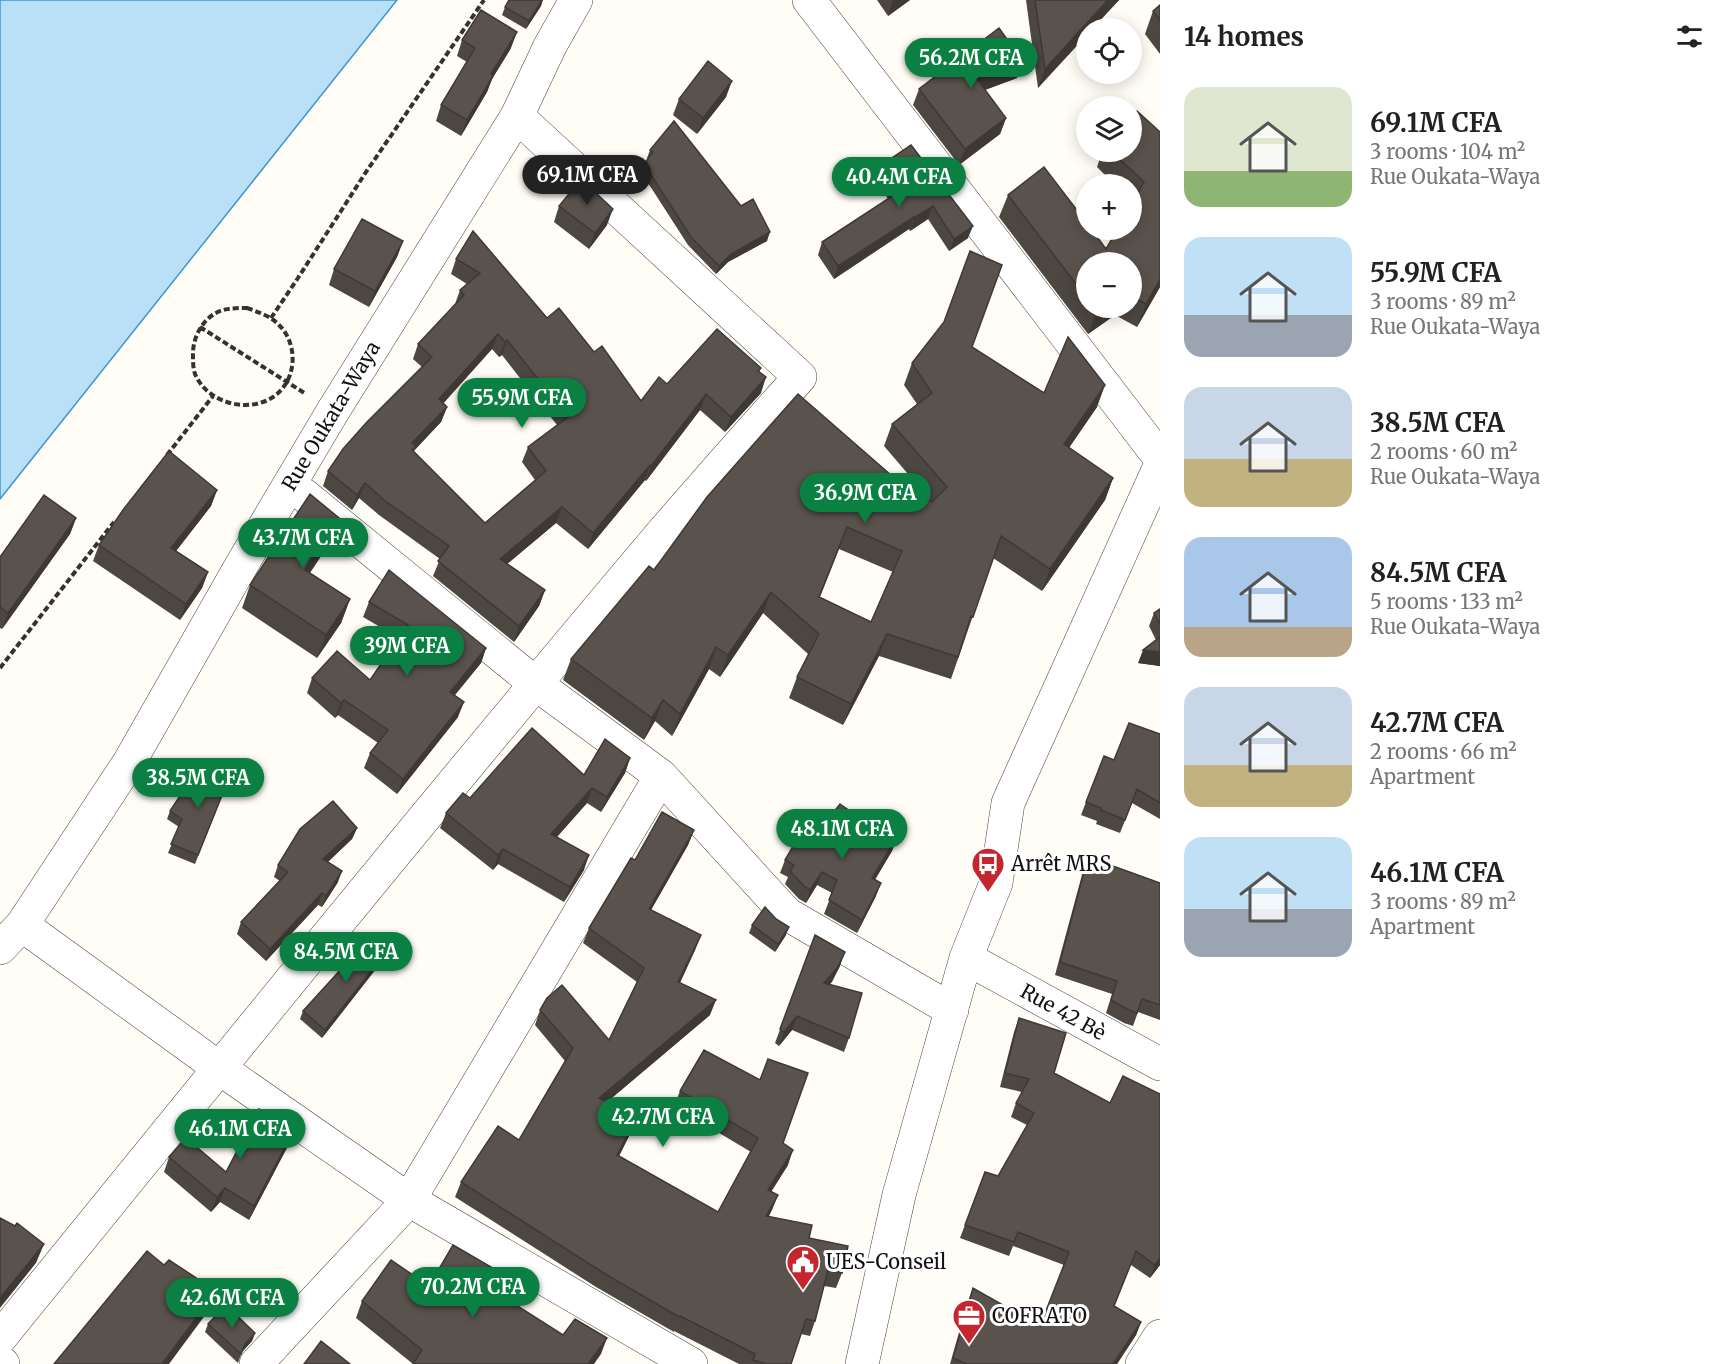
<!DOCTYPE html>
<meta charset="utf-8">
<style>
body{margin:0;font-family:Merriweather,serif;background:#f6f6f6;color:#222;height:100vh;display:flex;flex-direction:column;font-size:22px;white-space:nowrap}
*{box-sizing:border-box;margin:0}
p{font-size:20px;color:#767676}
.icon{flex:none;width:33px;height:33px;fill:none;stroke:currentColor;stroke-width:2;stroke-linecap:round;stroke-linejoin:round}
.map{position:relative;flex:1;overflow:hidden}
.drawer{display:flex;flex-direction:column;background:#fff;width:570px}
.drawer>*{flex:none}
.fabs{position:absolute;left:1076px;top:18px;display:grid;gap:12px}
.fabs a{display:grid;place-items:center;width:66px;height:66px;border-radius:50%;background:#fff;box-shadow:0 3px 15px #0003;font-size:30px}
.price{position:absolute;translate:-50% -51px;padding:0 14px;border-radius:21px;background:#0b8043;color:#fff;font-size:20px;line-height:39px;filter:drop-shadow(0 2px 3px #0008)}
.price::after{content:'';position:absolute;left:50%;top:36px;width:18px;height:14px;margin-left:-9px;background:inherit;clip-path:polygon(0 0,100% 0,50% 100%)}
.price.selected{background:#222;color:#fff}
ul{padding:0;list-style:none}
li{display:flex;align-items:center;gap:18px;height:150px;padding:0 24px}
li span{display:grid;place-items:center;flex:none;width:168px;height:120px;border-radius:18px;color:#555}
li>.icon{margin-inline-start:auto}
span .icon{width:72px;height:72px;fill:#fffc;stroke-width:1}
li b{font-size:26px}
h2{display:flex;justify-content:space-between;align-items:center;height:72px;padding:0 24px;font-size:26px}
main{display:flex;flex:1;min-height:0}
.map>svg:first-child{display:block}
.water{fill:#b9e0f7;stroke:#3f96cf;stroke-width:1.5}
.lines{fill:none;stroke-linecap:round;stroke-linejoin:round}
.minor-casing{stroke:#444;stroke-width:34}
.path{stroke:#333;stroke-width:4;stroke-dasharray:6 3;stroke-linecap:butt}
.minor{stroke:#fff;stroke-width:33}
.wall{fill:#4d4742;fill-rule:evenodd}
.shaded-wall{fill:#3f3936}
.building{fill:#5a524d;stroke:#3f3936;stroke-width:1.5;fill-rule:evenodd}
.labels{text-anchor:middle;stroke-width:6;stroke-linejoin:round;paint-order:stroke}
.street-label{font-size:20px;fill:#111;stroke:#fff}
.poi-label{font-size:20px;fill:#111;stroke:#fff;text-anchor:start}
</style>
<main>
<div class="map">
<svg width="1160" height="1364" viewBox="0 0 1160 1364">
<rect width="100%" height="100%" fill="#fffdf5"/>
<!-- water -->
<path class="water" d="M0 0H397L0 499Z"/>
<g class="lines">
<!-- minor casing -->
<g class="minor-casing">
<path id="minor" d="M809 0 1160 458
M304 495 536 684 661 776 787 914 952 1010
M22 925 219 1068 409 1200 691 1364
M0 948 22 925 130 761 241 566 333 411 517 116 550 46 576 0
M966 958 1160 1064
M0 1338C219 1068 438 798 663 532 708 480 754 428 800 377L517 116
M0 1362 3 1364
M256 1364 409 1200 661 776
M862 1364 899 1195 966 958 996 883 1008 803 1160 466
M1142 1364 1160 1336"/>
</g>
<!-- path -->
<path class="path" d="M247 308C258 312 271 316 279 325 299 345 297 381 273 397 249 413 211 404 197 378 193 372 193 363 193 356 192 335 206 312 228 309 234 308 241 308 247 308Z
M271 318 298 278 366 172 484 0
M200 327 306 394
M167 455 213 396
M0 668 114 522"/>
<!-- minor -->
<use href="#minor" class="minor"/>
</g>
<!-- wall -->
<path class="wall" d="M509 0H543L541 6 526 29 502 15 505 7Z
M877 0H910L888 16Z
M1026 0H1119L1093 28H1086L1038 88Z
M1160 5V54L1145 34 1153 11Z
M462 40 511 48 492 79 487 92 461 136 436 121 441 105 467 62 457 56Z
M1023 62 1017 78 985 90 1006 118 1000 134 959 165 913 105 919 89Z
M726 97 697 134 673 115 679 99Z
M1160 132V287L1137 327 1115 315 1088 334 999 217 1008 195 1106 249 1133 202 1131 200V184H1114L1097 167 1102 152H1131ZM1086 262H1131V308H1086Z
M911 145 968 238 949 251 928 219 910 231 909 229 834 279 818 255 822 242 888 199 875 179 880 166Z
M650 150 767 241 728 262 716 274 688 245 641 172 644 164 648 159 647 158Z
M559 206 607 225 589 249 554 222Z
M473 231 547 318 594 352 641 401 667 384 761 368 759 372 761 393 725 432 700 410 646 481 645 480 588 549 556 523 507 564 545 590 539 606 514 642 433 576 440 559 379 515 359 498 352 510 323 486 328 471 422 367 413 359 418 344 455 304 460 290 467 284 451 274 456 259ZM492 349 499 357 502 355 557 425 528 447 522 462 535 480 485 523 414 451 441 422 447 407 443 403Z
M403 241 397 257 369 307 329 285 334 269Z
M972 347 1044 393 1097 407 1069 448 1113 478 1105 500 1042 591 993 558 951 679 879 656 843 725 789 698 797 677 808 654 763 613 720 677 709 669 672 736 655 721 644 740 563 680 571 659 654 570 915 496 932 502 884 446 892 424 917 404 904 385 912 363ZM839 549 893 572 871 622 820 597Z
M217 490 211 506 176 551 208 572 202 588 180 620 93 561 99 545Z
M76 518 70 534 2 629 0 628V557Z
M339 518 331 541 310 573 350 599 341 623 317 658 242 608 250 585Z
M369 602 486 648 481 663 455 695 458 717 397 794 364 768 370 753 378 743 338 715 335 718 307 693 312 678 370 680 399 638 363 617Z
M1160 609V666L1138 663 1156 640 1149 626 1154 613Z
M1160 734V819L1132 803 1120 833 1096 824 1097 821 1081 815 1086 802 1114 760Z
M630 758 625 773 601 812 587 803 557 837 584 870 564 902 498 864 493 870 440 828 446 813 470 798 584 775Z
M229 778 195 864 168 853 179 827 167 819 170 811Z
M857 816 852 829 842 844 848 848 897 837 892 851 875 880 876 896 857 933 824 914 832 893 817 885 806 903 799 899 785 884 788 877 780 873 785 860 819 831Z
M357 828 352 839 328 862 338 882 322 907 318 905 266 961 237 934 241 922 280 881 274 877 278 865Z
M694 830 688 845 651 910 701 935 695 950 680 983 710 1015 607 1102 631 1132 619 1156 718 1212 751 1152 674 1106 680 1091 783 1143 788 1165 771 1191 778 1195 769 1216 809 1238 842 1273 836 1288 824 1286 815 1321 810 1336 801 1334 791 1364H739L674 1331V1332L596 1287 455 1197 461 1182 519 1140 565 1061 535 1025 540 1010 609 1040 637 982 583 943 589 928 635 860Z
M1088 857 1160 883V1020L1138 1012 1133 1026 1124 1023 1106 1013 1112 994 1055 975 1083 871Z
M752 925 786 935 775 952 749 933Z
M815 935 840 966 829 985 849 1038 844 1052 792 1030 779 1046 775 1043Z
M389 948 386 956 322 1038 300 1019 303 1011Z
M1019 1018 1054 1073 1160 1265 1150 1278 1131 1265 1114 1306 1141 1322 1136 1335 1117 1364H950L968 1301 973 1288 1040 1326 1064 1265 1013 1246 1009 1256 960 1238 985 1172 998 1176 1027 1125 1011 1117 1016 1103 1022 1092 1000 1087 1014 1032Z
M295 1128 290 1142 249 1220 220 1202 211 1212 164 1172 169 1157 226 1172Z
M515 1281 508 1300 563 1335 601 1354 413 1364 356 1318 362 1301 429 1286Z
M208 1324 255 1333 252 1341 242 1352 238 1363 205 1332Z"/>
<!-- shaded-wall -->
<path class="shaded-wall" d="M542 0 541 6 526 29 529 21Z
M893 0H910L888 16Z
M1108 0H1119L1093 28H1086V36L1038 88 1045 69Z
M517 32 511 48 492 79 487 92 461 136 467 120 491 74Z
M1023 62 1017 78 971 95 977 79Z
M732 81 726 97 697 134 703 118Z
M1006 118 1000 134 959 165 965 149Z
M933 206 928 219 910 231 914 218Z
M613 209 607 225 589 249 595 233Z
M914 217 909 229 834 279 838 266Z
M973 226 968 238 949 251 954 239Z
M770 232 767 241 728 262 716 274 719 266 731 254Z
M403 241 397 257 369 307 375 291Z
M1160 279V287L1137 327 1146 304Z
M1101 308H1117L1115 315 1088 334 1097 311Z
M498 334 492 349 433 415 439 399Z
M507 340 502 355 499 357 505 342Z
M766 377 761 393 725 432 731 417Z
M1105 385 1097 407 1056 466 1064 444Z
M706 394 700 410 646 481 651 466Z
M447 407 441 422 414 450 410 461 412 443Z
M650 465 645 480 588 549 593 533Z
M1113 478 1105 500 1042 591 1050 569Z
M365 483 359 498 352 510 357 495Z
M217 490 211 506 166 564 171 548Z
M562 507 556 523 495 574 500 559Z
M76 518 70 534 2 629 8 613Z
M339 518 331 541 296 593 305 570Z
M208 572 202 588 180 620 186 604Z
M545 590 539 606 514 642 519 626Z
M771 592 763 613 720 677 728 655Z
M350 599 341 623 317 658 326 635Z
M887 634 879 656 843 725 851 704Z
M716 647 709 669 672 736 680 714Z
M486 648 481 663 445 707 450 692Z
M1143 650 1160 652V666L1138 663Z
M344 700 338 715 335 718 341 703Z
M663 700 655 721 644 740 652 718Z
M464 702 458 717 397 794 403 779Z
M630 758 625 773 601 812 607 797Z
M592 788 587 803 546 849 551 834Z
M857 816 852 829 835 856 840 843Z
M357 828 352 839 319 870 323 859Z
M694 830 688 845 643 924 649 909Z
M897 837 892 851 867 892 872 878Z
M503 849 498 864 493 870 498 855Z
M589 855 584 870 564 902 570 887Z
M342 871 338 882 322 907 326 896Z
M822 872 817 885 806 903 810 890Z
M881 883 876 896 857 933 862 920Z
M322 893 318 905 266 961 270 949Z
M789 927 786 935 775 952 778 944Z
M701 935 695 950 673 997 678 982Z
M389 948 386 956 322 1038 325 1030Z
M845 952 840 966 832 982 819 997 824 983Z
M716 1000 710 1015 594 1113 599 1098Z
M797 1016 792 1030 779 1046 784 1032Z
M637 1117 631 1132 612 1170 617 1155Z
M295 1128 290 1142 249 1220 254 1206Z
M793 1150 788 1165 763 1205 768 1190Z
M225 1188 220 1202 211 1212 217 1197Z
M778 1195 772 1210 761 1231 766 1216Z
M44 1244 36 1263 0 1308V1298Z
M1160 1258V1265L1150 1278 1155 1265Z
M515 1281 509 1297 499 1314 505 1298Z
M216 1291 209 1310 169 1364H162Z
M1141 1322 1136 1335 1117 1364H1113Z
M255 1333 252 1341 242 1352 245 1344Z
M607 1338 601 1354 594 1364H588Z"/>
<!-- building -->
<path class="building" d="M509 0H542L529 21 505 7Z
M1035 0H1108L1045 69Z
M1160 5V20L1153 11Z
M481 10 517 32 491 74 493 76 467 120 441 105 475 48 462 40Z
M999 28 1023 62 977 79 1006 118 965 149 919 89Z
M708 61 732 81 703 118 679 99Z
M1137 111 1160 132V279L1146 304 1131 296V262H1086V297L1008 195 1044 167 1086 222V230H1092L1106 249 1117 230H1131V205L1144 182 1112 152H1131V117Z
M674 121 741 206 753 199 770 232 731 254 719 266 691 237 644 164 653 152 650 150Z
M911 145 973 226 954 239 933 206 914 218V217L838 266 822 242 897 193 880 166Z
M581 179 613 209 595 233 559 206Z
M362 219 403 241 375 291 334 269Z
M473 231 547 318 559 308 594 352 602 346 641 401 659 377 667 384 717 329 761 368 758 371 766 377 731 417 706 394 651 466 650 465 593 533 562 507 500 559 545 590 519 626 438 561 449 546 384 500 365 483 357 495 328 471 343 449 366 423 432 357 418 344 464 295 460 290 480 273 456 259ZM498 334 505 342 507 340 568 417 528 447 546 471 485 523 412 450 416 446 412 443 447 407 439 399Z
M970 251 1002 265 972 347 1044 393 1068 337 1105 385 1064 444 1113 478 1050 569 1001 536 973 617 971 616 958 657 887 634 851 704 797 677 819 634 771 592 728 655 716 647 680 714 663 700 652 718 571 659 649 566 654 570 707 497 798 394 915 496 920 492 932 502 947 487 892 424 932 393 912 363 944 322ZM847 527 902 551 871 622 819 597Z
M1094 308H1101L1097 311Z
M169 451 217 490 171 548 208 572 186 604 99 545 123 510Z
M310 494 339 518 305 570 350 599 326 635 250 585Z
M44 495 76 518 8 613 0 607V557Z
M389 570 486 648 450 692 464 702 403 779 370 753 388 730 344 700 341 703 312 678 337 651 370 680 408 625 369 602Z
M1160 609V625L1154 613Z
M1160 637V652L1143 650Z
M1129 723 1160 734V803L1137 789 1125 820 1101 810V808L1086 802 1104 756 1114 760Z
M532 728 584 775 605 739 630 758 607 797 592 788 551 834 589 855 570 887 503 849 498 855 446 813 463 793 470 798Z
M199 767 229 778 198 855 171 844 182 819 170 811Z
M333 801 357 828 323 859 342 871 326 896 322 893 270 949 241 922 288 872 278 865 300 829Z
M840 804 857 816 840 843 848 848 865 819 897 837 872 878 881 883 862 920 829 900 837 880 822 872 810 890 804 886 790 871 794 865 785 860 806 824 819 831Z
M662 812 694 830 649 909 701 935 678 982 716 1000 599 1098 637 1117 617 1155 718 1212 758 1138 680 1091 704 1050 760 1080 768 1059 808 1073 783 1143 793 1150 768 1190 778 1195 766 1216 812 1225 809 1238 848 1246 842 1273 828 1270 815 1321 806 1319 791 1364H766L753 1360 755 1354 680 1316 679 1317 602 1272 461 1182 498 1126 519 1140 573 1048 540 1010 547 998 562 985 609 1040 644 968 589 928 631 858 635 860Z
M1088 857 1160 883V1005L1142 999 1137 1013 1129 1010 1111 1000 1117 981 1060 962Z
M765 907 776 919 789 927 778 944 752 925Z
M373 934 389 948 325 1030 303 1011Z
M815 935 845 952 837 968 824 983 862 993 849 1038 797 1016 784 1032 780 1029Z
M1019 1018 1066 1033 1054 1073 1110 1103 1123 1076 1160 1094V1258L1155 1265 1136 1251 1114 1306 1141 1322 1113 1364H967L953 1358 973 1288 1040 1326 1069 1252 1018 1232 1014 1242 965 1225 985 1172 998 1176 1034 1113 1016 1103 1029 1079 1005 1073Z
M259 1109 295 1128 254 1206 225 1188 217 1197 169 1157 186 1138 226 1172Z
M0 1218 15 1226 17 1223 44 1244 0 1298Z
M453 1245 515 1281 505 1298 563 1335 575 1319 607 1338 588 1364H413L422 1350 362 1301 391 1260 429 1286Z
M147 1251 164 1265 169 1260 216 1291 162 1364H54Z
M226 1305 255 1333 245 1344 241 1354 208 1324Z
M321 1341 350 1364H304Z"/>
<!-- icons -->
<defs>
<g id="bus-pin" transform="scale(1.725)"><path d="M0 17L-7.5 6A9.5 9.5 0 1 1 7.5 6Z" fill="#c4262e" stroke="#fff"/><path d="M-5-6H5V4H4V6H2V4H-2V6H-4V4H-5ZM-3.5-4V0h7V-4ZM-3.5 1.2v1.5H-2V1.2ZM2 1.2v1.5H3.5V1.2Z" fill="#fff"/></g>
<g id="civic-pin" transform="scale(1.725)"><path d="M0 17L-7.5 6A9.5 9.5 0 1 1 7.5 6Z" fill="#c4262e" stroke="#fff"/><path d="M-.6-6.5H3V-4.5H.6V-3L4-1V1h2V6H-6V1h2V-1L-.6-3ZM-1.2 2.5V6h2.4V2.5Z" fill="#fff"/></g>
<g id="office-pin" transform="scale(1.725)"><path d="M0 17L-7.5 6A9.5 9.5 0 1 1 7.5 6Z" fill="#c4262e" stroke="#fff"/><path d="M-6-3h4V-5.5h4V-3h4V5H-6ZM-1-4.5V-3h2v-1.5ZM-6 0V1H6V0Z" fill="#fff"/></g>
</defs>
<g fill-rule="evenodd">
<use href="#bus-pin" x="988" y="864"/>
<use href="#civic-pin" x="803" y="1262"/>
<use href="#office-pin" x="969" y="1316"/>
</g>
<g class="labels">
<!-- street labels -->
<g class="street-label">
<text transform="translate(331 416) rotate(-59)" y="7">Rue Oukata-Waya</text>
<text transform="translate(1063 1012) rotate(29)" y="7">Rue 42 Bè</text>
</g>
<!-- poi labels -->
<g class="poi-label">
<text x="1011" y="871">Arrêt MRS</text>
<text x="826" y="1269">UES-Conseil</text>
<text x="992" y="1323">COFRATO</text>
</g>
</g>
</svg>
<div class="fabs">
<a><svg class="icon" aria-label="locate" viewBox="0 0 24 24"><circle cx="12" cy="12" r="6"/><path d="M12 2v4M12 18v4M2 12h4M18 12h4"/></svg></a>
<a><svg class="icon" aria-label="layers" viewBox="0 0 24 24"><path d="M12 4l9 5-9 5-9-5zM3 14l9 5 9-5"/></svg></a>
<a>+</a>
<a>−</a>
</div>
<b class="price" style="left:971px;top:89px">56.2M CFA</b>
<b class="price selected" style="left:587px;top:206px">69.1M CFA</b>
<b class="price" style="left:899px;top:208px">40.4M CFA</b>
<b class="price" style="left:522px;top:429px">55.9M CFA</b>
<b class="price" style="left:865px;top:524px">36.9M CFA</b>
<b class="price" style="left:303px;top:569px">43.7M CFA</b>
<b class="price" style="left:407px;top:677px">39M CFA</b>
<b class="price" style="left:198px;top:809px">38.5M CFA</b>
<b class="price" style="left:842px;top:860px">48.1M CFA</b>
<b class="price" style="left:346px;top:983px">84.5M CFA</b>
<b class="price" style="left:663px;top:1148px">42.7M CFA</b>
<b class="price" style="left:240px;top:1160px">46.1M CFA</b>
<b class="price" style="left:473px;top:1318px">70.2M CFA</b>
<b class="price" style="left:232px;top:1329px">42.6M CFA</b>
</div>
<section class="drawer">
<h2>14 homes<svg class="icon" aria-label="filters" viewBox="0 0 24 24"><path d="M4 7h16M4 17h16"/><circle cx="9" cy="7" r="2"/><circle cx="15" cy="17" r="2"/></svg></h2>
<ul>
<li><span style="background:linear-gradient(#dfe7d0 70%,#8fb573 0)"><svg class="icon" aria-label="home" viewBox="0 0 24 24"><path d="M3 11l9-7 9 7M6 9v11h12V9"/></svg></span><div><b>69.1M CFA</b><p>3 rooms · 104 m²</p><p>Rue Oukata-Waya</p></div></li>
<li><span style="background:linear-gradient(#bfe0f5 65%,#9aa5b1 0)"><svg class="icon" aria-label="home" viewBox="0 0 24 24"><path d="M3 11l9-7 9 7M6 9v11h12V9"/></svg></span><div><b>55.9M CFA</b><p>3 rooms · 89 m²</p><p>Rue Oukata-Waya</p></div></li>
<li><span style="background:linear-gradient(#c9d6e8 60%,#c2b280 0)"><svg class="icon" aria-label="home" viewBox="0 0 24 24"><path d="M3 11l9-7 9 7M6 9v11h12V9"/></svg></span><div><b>38.5M CFA</b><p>2 rooms · 60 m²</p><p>Rue Oukata-Waya</p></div></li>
<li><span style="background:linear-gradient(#a9c7e8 75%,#b9a48a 0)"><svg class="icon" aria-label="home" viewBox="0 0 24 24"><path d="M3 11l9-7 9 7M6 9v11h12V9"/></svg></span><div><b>84.5M CFA</b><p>5 rooms · 133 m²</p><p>Rue Oukata-Waya</p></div></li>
<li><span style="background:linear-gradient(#c9d6e8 65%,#c2b280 0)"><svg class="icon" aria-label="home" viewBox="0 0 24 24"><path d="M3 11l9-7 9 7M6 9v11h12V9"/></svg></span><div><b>42.7M CFA</b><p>2 rooms · 66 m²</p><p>Apartment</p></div></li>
<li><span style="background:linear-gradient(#bfe0f5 60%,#9aa5b1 0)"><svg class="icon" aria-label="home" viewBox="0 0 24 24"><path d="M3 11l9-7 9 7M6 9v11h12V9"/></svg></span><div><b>46.1M CFA</b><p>3 rooms · 89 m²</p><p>Apartment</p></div></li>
</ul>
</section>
</main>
